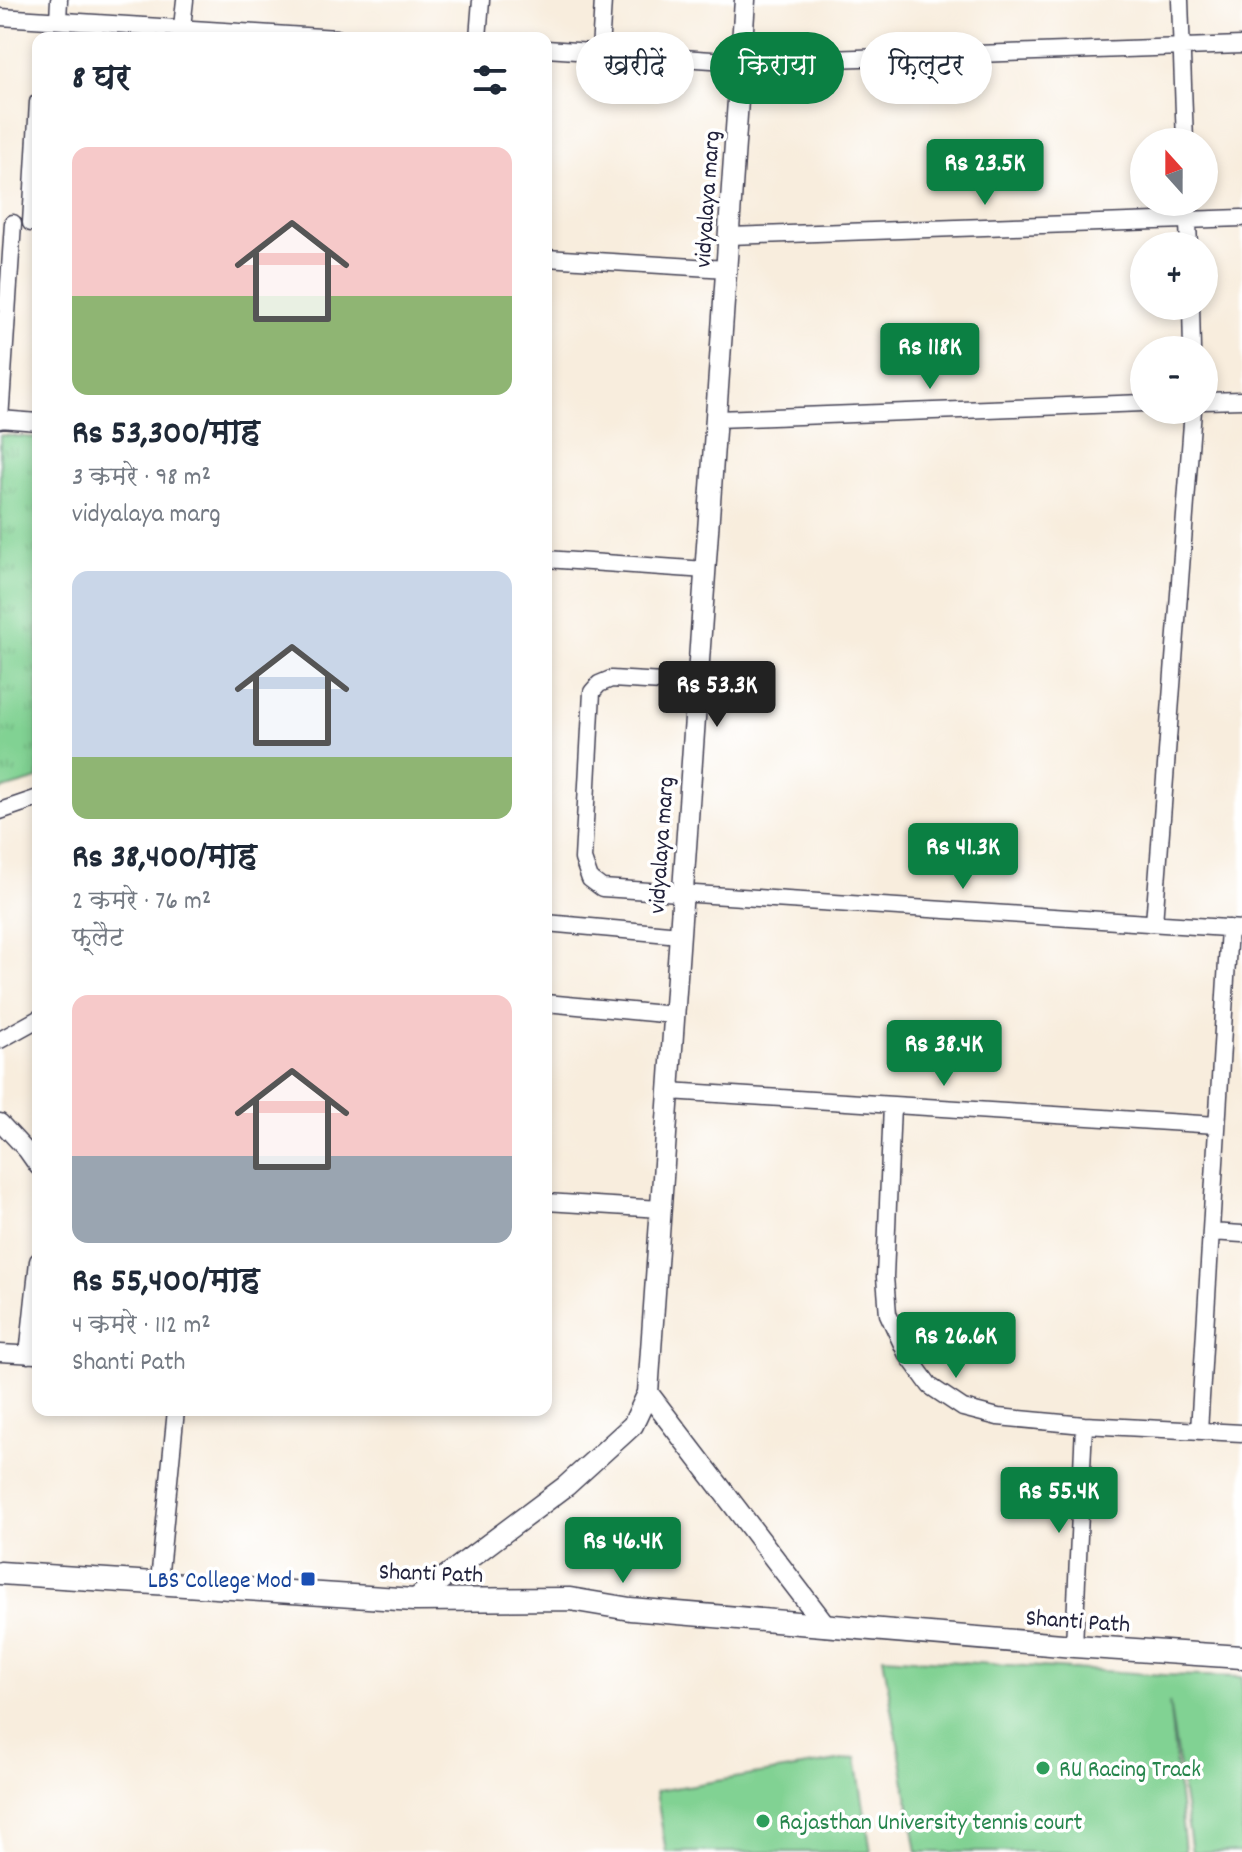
<!DOCTYPE html>
<html lang="hi">
<meta charset="utf-8">
<style>
body{margin:0;font-family:Dekko,"Playpen Sans Deva",sans-serif;background:#f2f2f3;color:#1f2937;height:100vh;display:flex;flex-direction:column;font-size:30px;white-space:nowrap}
*{box-sizing:border-box;margin:0}
p{font-size:26px;color:#747a83}
.icon{flex:none;width:44px;height:44px;fill:none;stroke:currentColor;stroke-width:2;stroke-linecap:round;stroke-linejoin:round}
.map{position:relative;flex:1;overflow:hidden}
.panel{position:absolute;left:32px;top:32px;width:520px;height:1384px;display:flex;flex-direction:column;background:#fff;border-radius:16px;box-shadow:0 4px 12px #0003}
.panel>*{flex:none}
.top-card{position:absolute;left:576px;top:32px;width:546px;height:72px;display:flex;gap:16px}
.needle{width:52px;rotate:339deg}
.tools{position:absolute;left:1130px;top:128px;display:grid;gap:16px}
.tools a{display:grid;place-items:center;width:88px;height:88px;border-radius:50%;background:#fff;box-shadow:0 4px 12px #0003;font-size:40px}
.price{position:absolute;translate:-50% -68px;padding:0 18px;border-radius:8px;background:#0b8043;color:#fff;font-size:26px;line-height:52px;filter:drop-shadow(0 2px 4px #0008)}
.price::after{content:'';position:absolute;left:50%;top:48px;width:24px;height:18px;margin-left:-12px;background:inherit;clip-path:polygon(0 0,100% 0,50% 100%)}
.price.current{background:#222;color:#fff}
ul{padding:0;list-style:none}
li{display:grid;align-content:center;gap:16px;height:424px;padding:0 40px}
li span{display:grid;place-items:center;height:248px;border-radius:16px;color:#555}
li>.icon{margin-inline-start:auto}
span .icon{width:144px;height:144px;fill:#fffc;stroke-width:1}
li b{font-size:34px}
h2{display:flex;justify-content:space-between;align-items:center;height:96px;padding:0 40px;font-size:34px}
.tag{padding:0 28px;border-radius:36px;background:#fff;box-shadow:0 4px 12px #0003;font-size:28px;line-height:72px}
.tag.current{background:#0b8043;color:#fff}
.map>svg:first-child{display:block}
.park{fill:url(#park-tufts);stroke:#527a67;stroke-width:2}
.pitch{fill:#81d293;stroke:#527a67;stroke-width:2}
.lines{fill:none;stroke-linecap:round;stroke-linejoin:round}
.minor-casing{stroke:#424053;stroke-width:19}
.tertiary-casing{stroke:#424053;stroke-width:23}
.secondary-casing{stroke:#424053;stroke-width:25}
.minor{stroke:#fff;stroke-width:16}
.tertiary{stroke:#fff;stroke-width:20}
.secondary{stroke:#fff;stroke-width:22}
.transit-dot{fill:#1a4fb4;stroke:#fff;stroke-width:3}
.leisure-dot{fill:#2e9e5b;stroke:#fff;stroke-width:3}
.labels{text-anchor:middle;stroke-width:7;stroke-linejoin:round;paint-order:stroke}
.street-label{font-size:24px;fill:#22223b;stroke:#fff}
.transit-label{font-size:24px;fill:#164399;stroke:#fff;text-anchor:end}
.leisure-label{font-size:24px;fill:#27864d;stroke:#fff;text-anchor:start}
</style>
<div class="map">
<svg width="1242" height="1852" viewBox="0 0 1242 1852">
<defs>
<pattern id="park-tufts" width="24" height="20" patternUnits="userSpaceOnUse" patternTransform="scale(2)"><rect width="24" height="20" fill="#81d293"/><path d="M3 7l-1-3M5 7V3M7 7l1-3M15 17l-1-3M17 17v-4M19 17l1-3" fill="none" stroke="#6fb480"/></pattern>
</defs>
<rect width="100%" height="100%" fill="#fff"/>
<filter id="ink" filterUnits="userSpaceOnUse"><feTurbulence type="fractalNoise" baseFrequency=".0125" numOctaves="2"/><feDisplacementMap in="SourceGraphic" scale="16" xChannelSelector="R" yChannelSelector="G"/><feConvolveMatrix kernelMatrix="1 2 1 2 8 2 1 2 1" color-interpolation-filters="sRGB"/></filter>
<filter id="wash" filterUnits="userSpaceOnUse"><feTurbulence type="fractalNoise" baseFrequency=".006" numOctaves="4" result="noise"/><feDisplacementMap in="SourceGraphic" scale="32" xChannelSelector="R" yChannelSelector="G"/><feGaussianBlur stdDeviation="1.8" result="paint"/><feColorMatrix in="noise" values="0 0 0 0 0 0 0 0 0 0 0 0 0 0 0 0 0 1.4 0 .05"/><feComposite in="paint" operator="in"/></filter>
<g filter="url(#wash)">
<rect width="100%" height="100%" fill="#f8eddd"/>
<!-- park -->
<path class="park" d="M0 435 38 438V779L0 790Z"/>
<!-- pitch -->
<path class="pitch" d="M883 1657 1165 1675 1242 1677V1852H1192L1169 1702 1185 1852H917Z
M856 1758 871 1852H666L656 1791Z"/>
</g>
<g filter="url(#ink)">
<g class="lines">
<!-- minor casing -->
<g class="minor-casing">
<path id="minor" d="M1180 0 1185 142
M0 17 337 38
M58 20 59 0
M182 27 185 0
M478 38 481 0
M546 49 742 62 1242 45
M600 51 603 0
M1187 202 1189 246
M31 223 38 102
M729 236 1242 218
M546 258 727 269
M1191 306 1192 350
M1204 401 1242 400
M0 419 38 422
M717 419 1144 403
M0 420 13 223
M546 559 706 570
M698 684 611 679 599 684 592 692 583 859 590 879 602 888 1242 929
M0 811 38 798
M546 923 680 935
M1154 923 1193 410
M546 1003 674 1015
M0 1040 38 1019
M669 1091 1217 1125
M892 1105 885 1277 888 1314 906 1353 930 1386 963 1408 998 1417 1084 1425 1242 1433
M0 1122 26 1150 38 1167
M546 1202 661 1209
M1211 1232 1242 1234
M0 1353 36 1355
M28 1355 38 1261
M1199 1431 1229 928
M159 1581 176 1410
M1074 1646 1084 1425"/>
</g>
<!-- tertiary casing -->
<g class="tertiary-casing">
<path id="tertiary" d="M648 1393 826 1626
M414 1600 566 1486 633 1425 648 1393 745 0"/>
</g>
<!-- secondary casing -->
<g class="secondary-casing">
<path id="secondary" d="M0 1573 414 1600 570 1599 630 1609 1074 1646 1242 1657"/>
</g>
<!-- minor -->
<use href="#minor" class="minor"/>
<!-- tertiary -->
<use href="#tertiary" class="tertiary"/>
<!-- secondary -->
<use href="#secondary" class="secondary"/>
</g>
</g>
<!-- markers -->
<rect class="transit-dot" x="300" y="1571" width="16" height="16" rx="4"/>
<g class="leisure-dot">
<circle cx="1043" cy="1768" r="8"/>
<circle cx="763" cy="1821" r="8"/>
</g>
<g class="labels">
<!-- street labels -->
<g class="street-label">
<text transform="translate(706 199) rotate(-86)" y="8">vidyalaya marg</text>
<text transform="translate(660 845) rotate(-86)" y="8">vidyalaya marg</text>
<text transform="translate(431 1572) rotate(2)" y="8">Shanti Path</text>
<text transform="translate(1078 1620) rotate(4)" y="8">Shanti Path</text>
</g>
<!-- transit labels -->
<g class="transit-label">
<text x="292" y="1587">LBS College Mod</text>
</g>
<!-- leisure labels -->
<g class="leisure-label">
<text x="1059" y="1776">RU Racing Track</text>
<text x="779" y="1829">Rajasthan University tennis court</text>
</g>
</g>
</svg>
<div class="tools">
<a><svg class="needle" viewBox="-14 -14 28 28"><path d="M0-13l5 13h-10z" fill="#e53935"/><path d="M0 13l5-13h-10z" fill="#747a83"/></svg></a>
<a>+</a>
<a>−</a>
</div>
<b class="price" style="left:985px;top:207px">Rs 23.5K</b>
<b class="price" style="left:930px;top:391px">Rs 118K</b>
<b class="price current" style="left:717px;top:729px">Rs 53.3K</b>
<b class="price" style="left:963px;top:891px">Rs 41.3K</b>
<b class="price" style="left:944px;top:1088px">Rs 38.4K</b>
<b class="price" style="left:956px;top:1380px">Rs 26.6K</b>
<b class="price" style="left:1059px;top:1535px">Rs 55.4K</b>
<b class="price" style="left:623px;top:1585px">Rs 46.4K</b>
<div class="top-card">
<a class="tag">खरीदें</a>
<a class="tag current">किराया</a>
<a class="tag">फ़िल्टर</a>
</div>
<section class="panel">
<h2>8 घर<svg class="icon" aria-label="filters" viewBox="0 0 24 24"><path d="M4 7h16M4 17h16"/><circle cx="9" cy="7" r="2"/><circle cx="15" cy="17" r="2"/></svg></h2>
<ul>
<li><span style="background:linear-gradient(#f6c9c9 60%,#8fb573 0)"><svg class="icon" aria-label="home" viewBox="0 0 24 24"><path d="M3 11l9-7 9 7M6 9v11h12V9"/></svg></span><div><b>Rs 53,300/माह</b><p>3 कमरे · 98 m²</p><p>vidyalaya marg</p></div></li>
<li><span style="background:linear-gradient(#c9d6e8 75%,#8fb573 0)"><svg class="icon" aria-label="home" viewBox="0 0 24 24"><path d="M3 11l9-7 9 7M6 9v11h12V9"/></svg></span><div><b>Rs 38,400/माह</b><p>2 कमरे · 76 m²</p><p>फ़्लैट</p></div></li>
<li><span style="background:linear-gradient(#f6c9c9 65%,#9aa5b1 0)"><svg class="icon" aria-label="home" viewBox="0 0 24 24"><path d="M3 11l9-7 9 7M6 9v11h12V9"/></svg></span><div><b>Rs 55,400/माह</b><p>4 कमरे · 112 m²</p><p>Shanti Path</p></div></li>
</ul>
</section>
</div>
